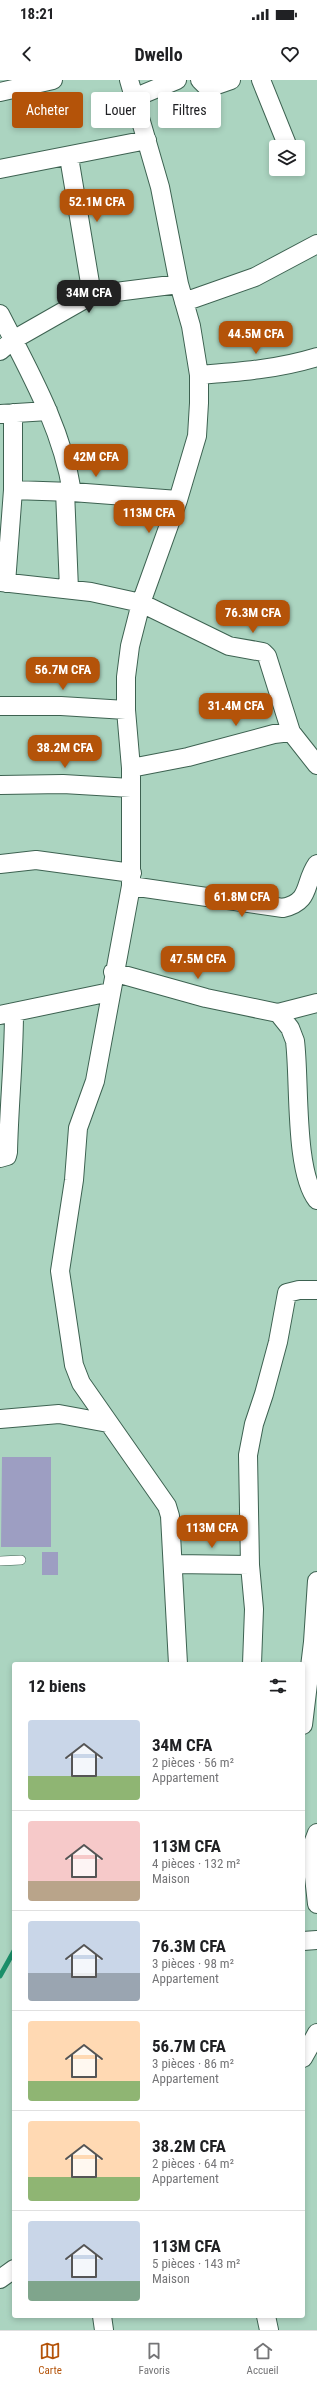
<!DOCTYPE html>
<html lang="fr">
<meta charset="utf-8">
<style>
body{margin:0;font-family:"Roboto Condensed",sans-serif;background:#f2f2f2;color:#202124;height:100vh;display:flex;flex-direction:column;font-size:15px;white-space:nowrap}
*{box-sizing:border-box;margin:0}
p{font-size:13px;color:#757577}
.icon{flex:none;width:22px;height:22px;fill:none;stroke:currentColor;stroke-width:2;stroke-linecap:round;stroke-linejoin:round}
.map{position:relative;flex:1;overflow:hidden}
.side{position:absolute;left:12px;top:1582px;width:293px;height:656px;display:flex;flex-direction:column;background:#fff;border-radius:4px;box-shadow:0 2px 6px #0003}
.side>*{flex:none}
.guide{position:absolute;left:12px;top:12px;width:293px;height:36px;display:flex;gap:8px}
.buttons{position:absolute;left:269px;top:60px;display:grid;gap:8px}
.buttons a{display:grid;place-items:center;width:36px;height:36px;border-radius:4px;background:#fff;box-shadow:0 2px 6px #0003;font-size:20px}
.price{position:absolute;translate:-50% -34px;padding:0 9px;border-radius:8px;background:#b45309;color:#fff;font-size:13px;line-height:26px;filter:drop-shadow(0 1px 2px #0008)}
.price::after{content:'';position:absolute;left:50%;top:24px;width:12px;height:9px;margin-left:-6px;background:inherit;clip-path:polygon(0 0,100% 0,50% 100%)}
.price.on{background:#222;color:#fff}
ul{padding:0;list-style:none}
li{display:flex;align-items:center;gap:12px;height:100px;padding:0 16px}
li+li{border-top:1px solid #e0e0e0}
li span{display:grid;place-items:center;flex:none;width:112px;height:80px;border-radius:4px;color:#555}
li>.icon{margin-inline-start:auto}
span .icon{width:48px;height:48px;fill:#fffc;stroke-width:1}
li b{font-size:17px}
h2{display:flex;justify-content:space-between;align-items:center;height:48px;padding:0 16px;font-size:17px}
.chip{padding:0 14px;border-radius:4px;background:#fff;box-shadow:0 2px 6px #0003;font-size:14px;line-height:36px}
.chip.on{background:#b45309;color:#fff}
.status{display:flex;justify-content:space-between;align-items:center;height:28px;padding:0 20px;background:#fff;direction:ltr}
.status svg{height:11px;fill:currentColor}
header{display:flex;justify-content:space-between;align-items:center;height:52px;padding:0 16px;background:#fff;font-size:18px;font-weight:700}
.menu{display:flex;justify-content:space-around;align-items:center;height:56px;border-top:1px solid #e0e0e0;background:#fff;font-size:11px;color:#757577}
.menu a{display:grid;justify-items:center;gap:2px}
.menu .on{color:#b45309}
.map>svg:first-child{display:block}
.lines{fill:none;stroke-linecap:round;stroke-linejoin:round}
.stream{stroke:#1a8f69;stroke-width:5}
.building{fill:#9d9ec2}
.service-casing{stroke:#3d6251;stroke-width:10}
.minor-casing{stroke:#3d6251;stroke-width:20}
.service{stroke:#fff;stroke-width:9}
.minor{stroke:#fff;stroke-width:18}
</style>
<div class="status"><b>18:21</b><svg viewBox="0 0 49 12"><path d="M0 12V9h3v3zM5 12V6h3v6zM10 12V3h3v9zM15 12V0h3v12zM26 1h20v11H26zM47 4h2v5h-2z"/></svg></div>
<header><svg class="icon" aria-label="back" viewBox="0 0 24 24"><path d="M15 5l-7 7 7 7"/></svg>Dwello<svg class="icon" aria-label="heart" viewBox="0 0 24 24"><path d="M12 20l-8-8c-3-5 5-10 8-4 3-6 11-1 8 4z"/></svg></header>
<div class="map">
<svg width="317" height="2250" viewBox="0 0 317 2250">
<rect width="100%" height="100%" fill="#abd4c0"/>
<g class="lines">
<!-- stream -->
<path class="stream" d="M0 1896 14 1871"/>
</g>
<!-- building -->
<path class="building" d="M2 1377H51V1467H1Z
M42 1472H58V1495H42Z"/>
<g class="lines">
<!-- service casing -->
<g class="service-casing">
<path id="service" d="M0 1481 21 1480"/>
</g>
<!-- minor casing -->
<g class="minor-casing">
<path id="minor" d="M129 0 160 107 179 204 191 246 199 295V323L197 356 178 420 141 523 130 566 126 597V630L131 688V806L95 1001 78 1048 74 1100 60 1191 74 1285 81 1303 167 1426 170 1436 178 1584
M200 0 208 8 231 0
M261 0 288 67
M0 12 53 0
M136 17 177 0
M69 77 92 215
M0 89 147 60
M184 222 255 197 317 164
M0 234C29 291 62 348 72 412
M0 271 13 260 92 215 179 204
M199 295C239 292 278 289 317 277
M0 334 48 331
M13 410 72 412 178 420
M65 411 69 509
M0 502 91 512 141 523 229 566 263 572 267 576 291 652
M6 503 13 410V333
M0 626H61L126 630
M131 688 188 677 274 654 291 652 317 685
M0 705 63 704 131 708
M0 784 36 780 132 793
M131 806 283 828C312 821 303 804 317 784
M113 892 206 918 278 933 317 923
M278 933 290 948 295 961C300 1000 294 1091 317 1120
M0 935 110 912
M0 1078 7 1076 8 1072C9 1025 14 979 14 932
M0 1339 59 1334 108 1343
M173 1484 250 1485
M252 1584 254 1529 250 1485 248 1375 254 1344 264 1314 278 1262 287 1213 299 1210H317
M303 1645 313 1562 317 1501
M317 1753 311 1769 317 1824
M303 1861 317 1860
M303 1978 317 1953
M0 2199 14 2189
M102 2236 104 2250
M266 2236 269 2250"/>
</g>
<!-- service -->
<use href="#service" class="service"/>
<!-- minor -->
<use href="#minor" class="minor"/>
</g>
</svg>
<div class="buttons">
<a><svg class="icon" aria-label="layers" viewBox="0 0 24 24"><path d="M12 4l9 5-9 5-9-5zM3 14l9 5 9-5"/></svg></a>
</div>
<b class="price" style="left:97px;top:143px">52.1M CFA</b>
<b class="price on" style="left:89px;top:234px">34M CFA</b>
<b class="price" style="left:256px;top:275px">44.5M CFA</b>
<b class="price" style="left:96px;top:398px">42M CFA</b>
<b class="price" style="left:149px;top:454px">113M CFA</b>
<b class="price" style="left:253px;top:554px">76.3M CFA</b>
<b class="price" style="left:63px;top:611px">56.7M CFA</b>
<b class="price" style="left:236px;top:647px">31.4M CFA</b>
<b class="price" style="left:65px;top:689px">38.2M CFA</b>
<b class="price" style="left:242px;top:838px">61.8M CFA</b>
<b class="price" style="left:198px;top:900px">47.5M CFA</b>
<b class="price" style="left:212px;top:1469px">113M CFA</b>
<div class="guide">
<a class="chip on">Acheter</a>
<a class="chip">Louer</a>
<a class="chip">Filtres</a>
</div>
<section class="side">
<h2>12 biens<svg class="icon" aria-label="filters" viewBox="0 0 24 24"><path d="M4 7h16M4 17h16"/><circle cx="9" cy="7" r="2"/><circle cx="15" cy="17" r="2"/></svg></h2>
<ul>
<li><span style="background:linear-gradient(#c9d6e8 70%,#8fb573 0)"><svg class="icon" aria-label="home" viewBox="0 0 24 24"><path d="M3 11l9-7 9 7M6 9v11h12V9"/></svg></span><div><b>34M CFA</b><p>2 pièces · 56 m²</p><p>Appartement</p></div></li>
<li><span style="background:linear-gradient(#f6c9c9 75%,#b9a48a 0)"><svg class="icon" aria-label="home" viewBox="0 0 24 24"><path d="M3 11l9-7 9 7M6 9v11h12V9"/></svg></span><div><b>113M CFA</b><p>4 pièces · 132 m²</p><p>Maison</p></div></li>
<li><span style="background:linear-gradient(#c9d6e8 65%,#9aa5b1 0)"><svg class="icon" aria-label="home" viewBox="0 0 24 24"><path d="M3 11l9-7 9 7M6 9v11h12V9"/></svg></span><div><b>76.3M CFA</b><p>3 pièces · 98 m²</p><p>Appartement</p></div></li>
<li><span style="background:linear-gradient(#ffd9b3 75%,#8fb573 0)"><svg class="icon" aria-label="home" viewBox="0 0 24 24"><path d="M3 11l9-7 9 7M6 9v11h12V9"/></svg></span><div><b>56.7M CFA</b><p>3 pièces · 86 m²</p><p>Appartement</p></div></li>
<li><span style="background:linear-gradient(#ffd9b3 70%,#8fb573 0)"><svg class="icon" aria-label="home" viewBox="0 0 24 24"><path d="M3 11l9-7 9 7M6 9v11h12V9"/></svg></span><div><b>38.2M CFA</b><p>2 pièces · 64 m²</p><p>Appartement</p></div></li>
<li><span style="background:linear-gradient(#c9d6e8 75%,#7fa58c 0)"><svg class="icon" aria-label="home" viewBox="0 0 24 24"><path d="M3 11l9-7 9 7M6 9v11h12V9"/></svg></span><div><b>113M CFA</b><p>5 pièces · 143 m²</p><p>Maison</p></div></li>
</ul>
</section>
</div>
<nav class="menu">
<a class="on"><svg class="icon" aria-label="map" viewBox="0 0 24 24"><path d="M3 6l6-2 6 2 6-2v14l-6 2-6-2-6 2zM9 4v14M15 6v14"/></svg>Carte</a>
<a><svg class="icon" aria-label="saved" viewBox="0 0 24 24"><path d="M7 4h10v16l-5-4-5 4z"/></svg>Favoris</a>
<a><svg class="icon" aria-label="home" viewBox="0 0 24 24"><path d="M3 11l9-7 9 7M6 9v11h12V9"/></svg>Accueil</a>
</nav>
